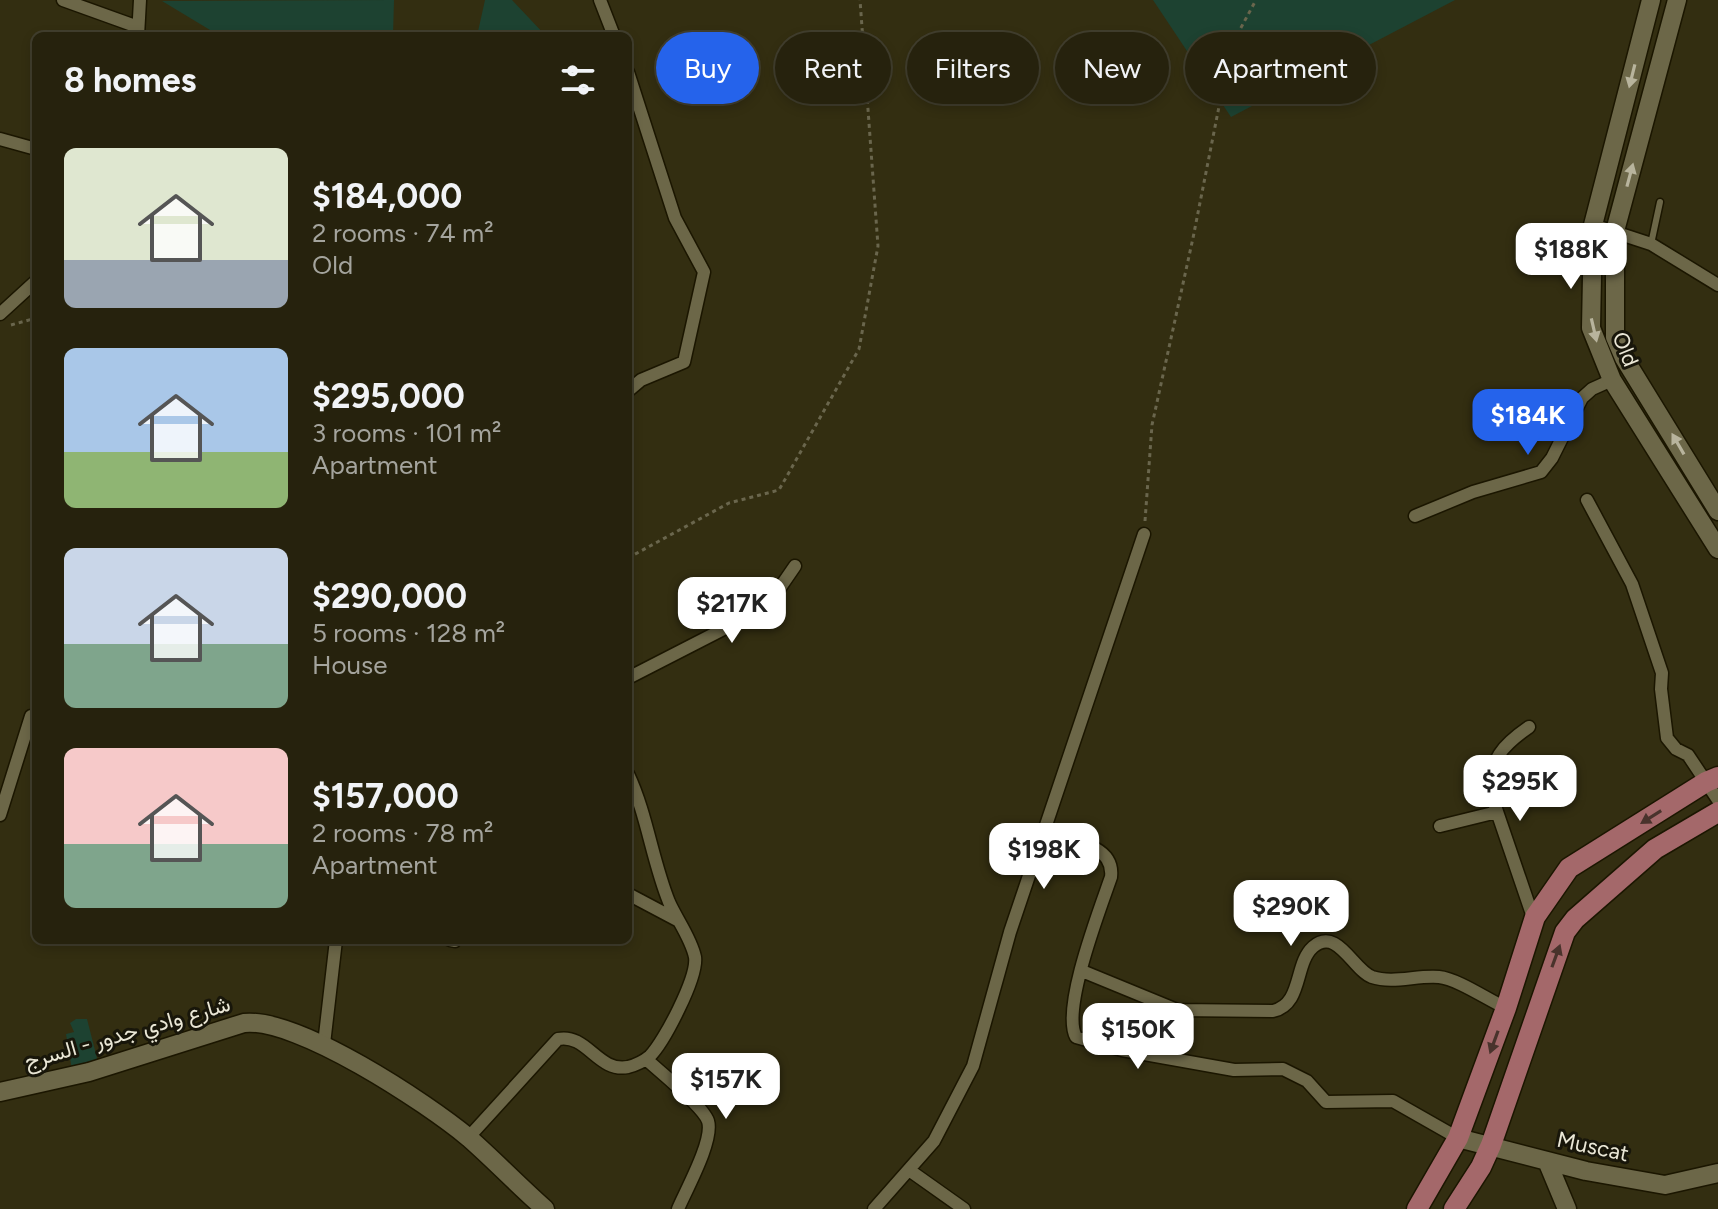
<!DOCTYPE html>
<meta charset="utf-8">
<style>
body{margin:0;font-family:Figtree,Vazirmatn,sans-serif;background:#2e2a16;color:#f1f3f6;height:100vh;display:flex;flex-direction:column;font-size:30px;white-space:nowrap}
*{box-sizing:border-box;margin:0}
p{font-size:26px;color:#a4a49d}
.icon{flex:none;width:44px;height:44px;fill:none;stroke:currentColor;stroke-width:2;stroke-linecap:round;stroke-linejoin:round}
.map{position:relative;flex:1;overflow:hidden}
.drawer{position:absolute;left:32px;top:32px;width:600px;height:912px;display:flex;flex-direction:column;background:#26220d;border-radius:12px;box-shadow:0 4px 12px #0003,0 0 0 2px #423f2e}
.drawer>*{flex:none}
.hud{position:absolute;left:656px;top:32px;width:760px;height:72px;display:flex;gap:16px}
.price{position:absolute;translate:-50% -68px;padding:0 18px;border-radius:16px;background:#fff;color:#222;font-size:26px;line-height:52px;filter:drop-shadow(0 2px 4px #0008)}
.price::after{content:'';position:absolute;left:50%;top:48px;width:24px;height:18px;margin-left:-12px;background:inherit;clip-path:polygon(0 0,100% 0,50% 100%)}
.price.selected{background:#2563eb;color:#fff}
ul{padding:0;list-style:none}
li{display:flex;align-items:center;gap:24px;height:200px;padding:0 32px}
li span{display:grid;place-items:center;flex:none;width:224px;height:160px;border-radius:12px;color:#555}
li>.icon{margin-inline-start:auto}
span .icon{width:96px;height:96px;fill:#fffc;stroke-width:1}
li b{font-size:34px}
h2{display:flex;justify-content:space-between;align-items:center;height:96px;padding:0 32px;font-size:34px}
.chip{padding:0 28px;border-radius:36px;background:#26220d;box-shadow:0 4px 12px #0003,0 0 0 2px #423f2e;font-size:28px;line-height:72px}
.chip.selected{background:#2563eb;color:#fff}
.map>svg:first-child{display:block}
.green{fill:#1d4231}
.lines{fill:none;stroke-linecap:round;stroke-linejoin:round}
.lane-casing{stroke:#1b1600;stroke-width:9}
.street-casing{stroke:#1b1600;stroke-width:15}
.secondary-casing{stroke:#1b1600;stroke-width:21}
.primary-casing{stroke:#1b1600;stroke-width:23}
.path{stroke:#6a664d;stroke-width:3;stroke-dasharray:4 4;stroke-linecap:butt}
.lane{stroke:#6c6748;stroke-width:6}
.street{stroke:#6c6748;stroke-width:12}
.secondary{stroke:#6c6748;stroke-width:18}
.primary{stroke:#a4686a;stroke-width:20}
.oneway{fill:#b8b49d}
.oneway2{fill:#49332c}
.labels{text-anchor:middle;stroke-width:6;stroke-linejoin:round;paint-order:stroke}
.street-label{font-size:22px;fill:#eae7d6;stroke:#18160a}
</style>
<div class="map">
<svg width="1718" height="1209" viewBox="0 0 1718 1209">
<rect width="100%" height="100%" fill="#332e11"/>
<!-- green -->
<path class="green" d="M394 0 393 36H220L162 1Z
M485 0H512L546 36H477Z
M1153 0H1455L1231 117Z
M76 1019H87L99 1066 72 1070 66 1034 74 1032 70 1023Z"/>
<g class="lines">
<!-- lane casing -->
<g class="lane-casing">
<path id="lane" d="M1651 244 1660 202"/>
</g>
<!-- street casing -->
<g class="street-casing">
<path id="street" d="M63 0 138 27
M600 0 614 36
M138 36 140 0
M628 72 675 218 704 272 684 362 641 380 628 391
M0 139 36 149
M1593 225 1651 244 1718 285
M0 314 36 281
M1587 500 1632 584 1662 673 1661 689 1667 738 1676 749 1688 755 1718 800
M1415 516 1473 492 1541 472 1552 458 1582 398 1592 389 1612 380
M628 678 745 618 775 595 795 566
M1529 727C1503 745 1489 759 1491 794L1534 920
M0 815 31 716
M1440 826 1497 812
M1045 834C1069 841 1115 843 1111 877 1100 909 1061 1009 1076 1037L1122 1050 1234 1070 1283 1069 1307 1081 1326 1102 1393 1101 1458 1138
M628 894 679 921
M450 940 455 941
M1082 971 1177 1010 1273 1011C1303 1004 1294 964 1313 947 1337 926 1353 970 1372 977 1393 984 1417 975 1439 977 1458 979 1488 1000 1506 1008
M324 1044 336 940
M646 1059C660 1072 703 1106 708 1121 714 1140 686 1190 678 1209
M468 1138 558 1039C587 1033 598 1073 628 1067 636 1065 644 1061 650 1056 664 1042 698 977 695 957 691 938 677 920 669 902 652 860 647 814 628 774
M909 1170 964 1209
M874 1209 934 1141 973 1066 1010 932 1144 534"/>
</g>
<!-- secondary casing -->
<g class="secondary-casing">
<path id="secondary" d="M1651 0 1593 225 1591 328 1612 380 1718 549
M1677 0 1615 231V337L1624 358 1718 511
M0 1092 89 1072 244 1023C297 1017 427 1103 469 1138 495 1161 519 1186 545 1209
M1458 1138 1586 1171 1665 1185 1718 1173
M1547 1161 1567 1209"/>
</g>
<!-- primary casing -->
<g class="primary-casing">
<path id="primary" d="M1417 1209 1458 1138 1506 1008 1535 917 1569 868 1706 782 1718 777
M1454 1209 1481 1167 1491 1145 1565 932 1575 919 1655 849 1718 812"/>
</g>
<!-- path -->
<path class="path" d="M11 325 36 318
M1145 521 1152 425 1193 238 1231 46 1256 0
M628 558 729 503 779 490 859 349 878 246 860 0"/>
<!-- lane -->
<use href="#lane" class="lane"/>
<!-- street -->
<use href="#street" class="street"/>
<!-- secondary -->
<use href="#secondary" class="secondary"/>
<!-- primary -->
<use href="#primary" class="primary"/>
</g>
<!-- one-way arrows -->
<defs><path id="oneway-solid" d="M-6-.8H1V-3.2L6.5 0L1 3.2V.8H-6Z" transform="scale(2)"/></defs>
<g class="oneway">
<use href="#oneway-solid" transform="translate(1632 76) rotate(104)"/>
<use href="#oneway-solid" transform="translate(1630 175) rotate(-75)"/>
<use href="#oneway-solid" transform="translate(1594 330) rotate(77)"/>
<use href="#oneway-solid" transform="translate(1678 444) rotate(-120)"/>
</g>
<g class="oneway2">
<use href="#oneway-solid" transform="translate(1651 817) rotate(148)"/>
<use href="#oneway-solid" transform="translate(1556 956) rotate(-70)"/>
<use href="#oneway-solid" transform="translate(1494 1042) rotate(110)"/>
</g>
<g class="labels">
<!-- street labels -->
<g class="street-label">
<text transform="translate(1626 349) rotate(68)" y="8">Old</text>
<text transform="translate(127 1032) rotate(-16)" y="8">شارع وادي جدور - السرج</text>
<text transform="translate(1593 1146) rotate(12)" y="8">Muscat</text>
</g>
</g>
</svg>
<b class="price" style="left:1571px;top:291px">$188K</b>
<b class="price selected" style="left:1528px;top:457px">$184K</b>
<b class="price" style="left:732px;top:645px">$217K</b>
<b class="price" style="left:1520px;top:823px">$295K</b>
<b class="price" style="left:1044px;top:891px">$198K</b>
<b class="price" style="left:1291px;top:948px">$290K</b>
<b class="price" style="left:1138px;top:1071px">$150K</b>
<b class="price" style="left:726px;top:1121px">$157K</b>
<div class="hud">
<a class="chip selected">Buy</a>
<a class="chip">Rent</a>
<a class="chip">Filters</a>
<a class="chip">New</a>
<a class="chip">Apartment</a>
</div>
<section class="drawer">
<h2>8 homes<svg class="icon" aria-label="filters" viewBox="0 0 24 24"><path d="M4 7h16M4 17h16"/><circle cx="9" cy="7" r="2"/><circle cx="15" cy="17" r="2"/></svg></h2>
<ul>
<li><span style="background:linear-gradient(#dfe7d0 70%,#9aa5b1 0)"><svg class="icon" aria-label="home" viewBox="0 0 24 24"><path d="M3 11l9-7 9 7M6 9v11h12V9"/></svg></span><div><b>$184,000</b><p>2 rooms · 74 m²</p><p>Old</p></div></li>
<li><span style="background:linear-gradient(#a9c7e8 65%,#8fb573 0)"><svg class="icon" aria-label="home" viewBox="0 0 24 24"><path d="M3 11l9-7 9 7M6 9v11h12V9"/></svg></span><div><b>$295,000</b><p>3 rooms · 101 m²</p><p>Apartment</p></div></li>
<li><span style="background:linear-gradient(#c9d6e8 60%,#7fa58c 0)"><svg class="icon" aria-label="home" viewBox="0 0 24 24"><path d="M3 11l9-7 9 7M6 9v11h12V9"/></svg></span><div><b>$290,000</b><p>5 rooms · 128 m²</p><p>House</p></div></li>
<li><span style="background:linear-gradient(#f6c9c9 60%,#7fa58c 0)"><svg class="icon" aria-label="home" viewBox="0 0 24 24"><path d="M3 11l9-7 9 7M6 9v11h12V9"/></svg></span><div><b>$157,000</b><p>2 rooms · 78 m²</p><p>Apartment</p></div></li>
</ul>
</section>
</div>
